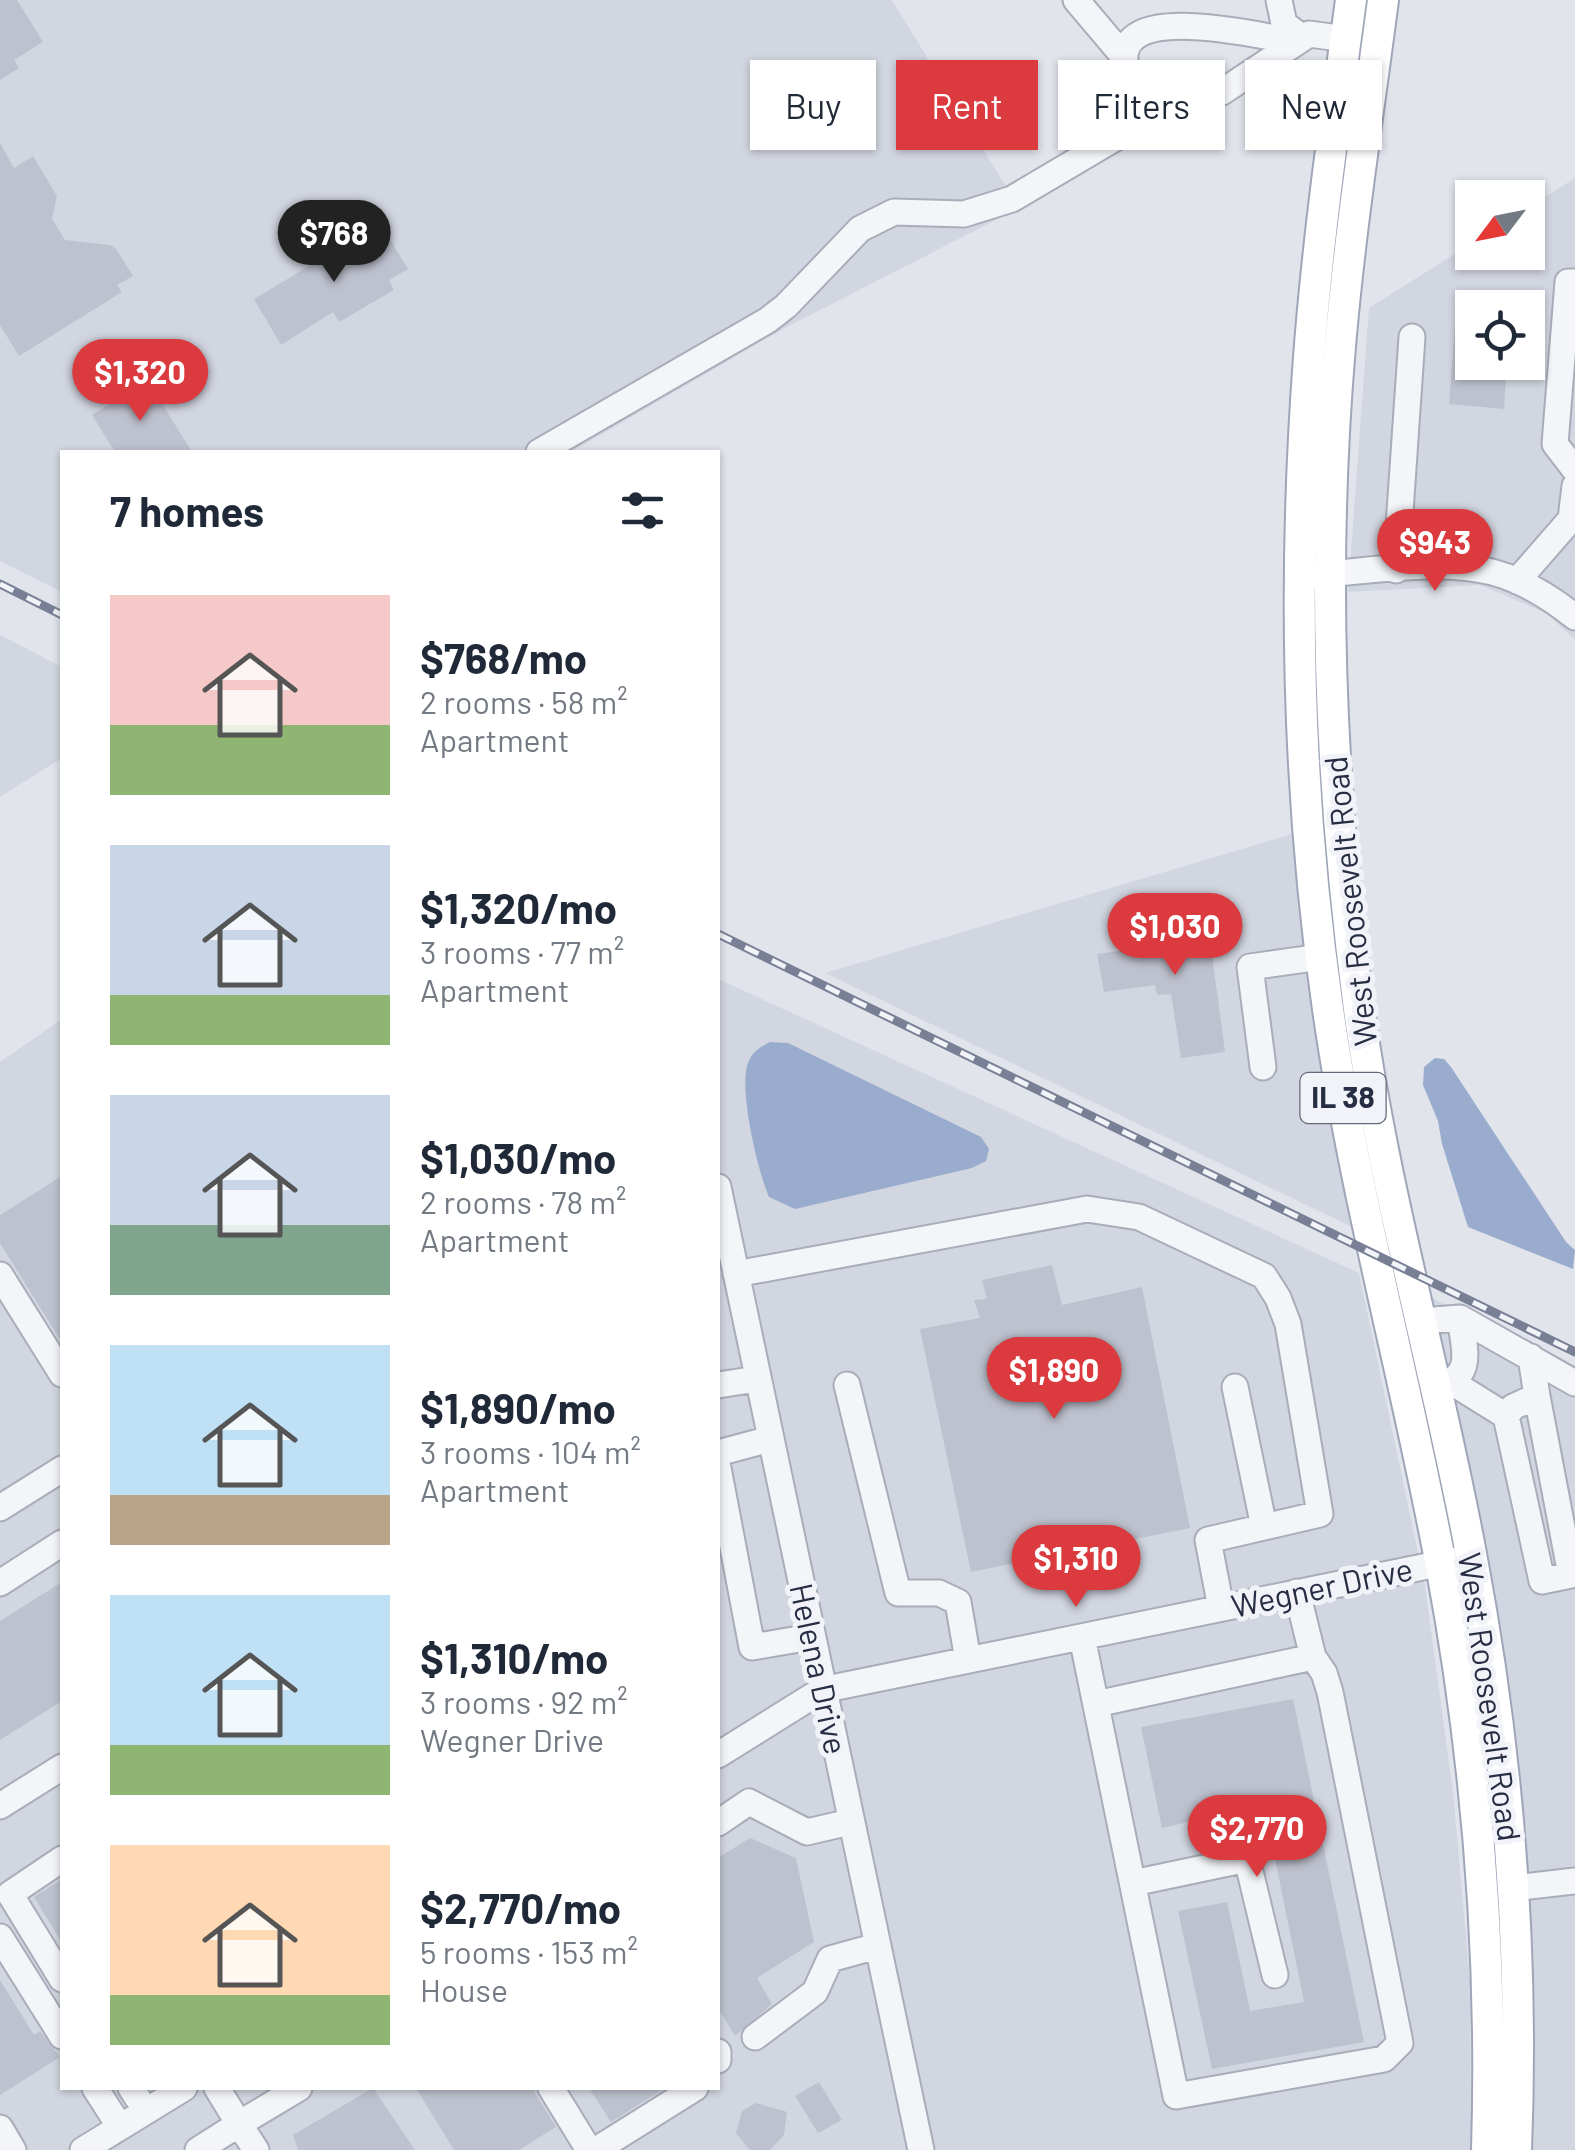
<!DOCTYPE html>
<meta charset="utf-8">
<style>
body{margin:0;font-family:Barlow,sans-serif;background:#f6f6f7;color:#1f2937;height:100vh;display:flex;flex-direction:column;font-size:38px;white-space:nowrap}
*{box-sizing:border-box;margin:0}
p{font-size:32px;color:#747a83}
.icon{flex:none;width:55px;height:55px;fill:none;stroke:currentColor;stroke-width:2;stroke-linecap:round;stroke-linejoin:round}
.map{position:relative;flex:1;overflow:hidden}
.sheet{position:absolute;left:60px;top:450px;width:660px;height:1640px;display:flex;flex-direction:column;background:#fff;border-radius:0px;box-shadow:0 2px 8px #0004}
.sheet>*{flex:none}
.hud{position:absolute;left:750px;top:60px;width:675px;height:90px;display:flex;gap:20px}
.needle{width:65px;rotate:238deg}
.buttons{position:absolute;left:1455px;top:180px;display:grid;gap:20px}
.buttons a{display:grid;place-items:center;width:90px;height:90px;border-radius:0px;background:#fff;box-shadow:0 2px 8px #0004;font-size:50px}
.price{position:absolute;translate:-50% -85px;padding:0 22px;border-radius:35px;background:#db3b3e;color:#fff;font-size:32px;line-height:65px;filter:drop-shadow(0 2px 5px #0008)}
.price::after{content:'';position:absolute;left:50%;top:60px;width:30px;height:22px;margin-left:-15px;background:inherit;clip-path:polygon(0 0,100% 0,50% 100%)}
.price.current{background:#222;color:#fff}
ul{padding:0;list-style:none}
li{display:flex;align-items:center;gap:30px;height:250px;padding:0 50px}
li span{display:grid;place-items:center;flex:none;width:280px;height:200px;border-radius:0px;color:#555}
li>.icon{margin-inline-start:auto}
span .icon{width:120px;height:120px;fill:#fffc;stroke-width:1}
li b{font-size:42px}
h2{display:flex;justify-content:space-between;align-items:center;height:120px;padding:0 50px;font-size:42px}
.tag{padding:0 35px;border-radius:0px;background:#fff;box-shadow:0 2px 8px #0004;font-size:35px;line-height:90px}
.tag.current{background:#db3b3e;color:#fff}
.map>svg:first-child{display:block}
.built{fill:#d2d6e0;fill-rule:evenodd}
.water{fill:#99acce}
.building{fill:#bec2ce}
.lines{fill:none;stroke-linecap:round;stroke-linejoin:round}
.minor-casing{stroke:#a9adb9;stroke-width:29}
.major-casing{stroke:#9fa6b8;stroke-width:34}
.minor{stroke:#f4f5f9;stroke-width:25}
.major{stroke:#fff;stroke-width:30}
.rail-casing{stroke:#798096;stroke-width:9}
.rail{stroke:#f1f3f8;stroke-width:5;stroke-dasharray:15;stroke-linecap:butt}
.labels{text-anchor:middle;stroke-width:10;stroke-linejoin:round;paint-order:stroke}
.shield{fill:#f1f3f8;stroke:#64697a;stroke-width:2.5}
.shield-label{font-size:30px;font-weight:bold;fill:#272e44}
.street-label{font-size:32px;fill:#272e44;stroke:#f1f3f8}
</style>
<div class="map">
<svg width="1575" height="2150" viewBox="0 0 1575 2150">
<rect width="100%" height="100%" fill="#e1e4eb"/>
<!-- built -->
<path class="built" d="M0 0H892L1019 208 783 329 571 452H62V592L0 561Z
M1575 178V640L1546 613 1480 585 1348 592 1369 308 1472 243V252H1528V208ZM1472 308H1528V362H1472Z
M0 635 62 667V758L0 797Z
M1299 832 1350 1226 825 973Z
M718 979 1359 1273 1425 1586 1453 1792 1470 1982 1471 2150H0V1062L62 1019V2088H718Z
M1424 1294 1575 1370V2150H1530L1531 1985Z"/>
<!-- water -->
<path class="water" d="M770 1042 788 1043 981 1137 989 1149 986 1161 972 1168 795 1209 769 1197C758 1172 738 1088 748 1063 753 1051 759 1048 770 1042Z
M1435 1058 1444 1059 1451 1067 1566 1242 1575 1250 1573 1269 1468 1227 1442 1144 1438 1121 1423 1085 1424 1067Z"/>
<!-- building -->
<path class="building" d="M0 0H17L43 42 14 60 19 68 0 80Z
M0 143 14 168 33 156 57 196 52 219 65 240 110 245 116 249 133 276 117 285 122 292 19 356 0 325Z
M380 223 408 269 389 280 394 290 339 322 333 312 281 345 254 299 341 247 338 242 353 234 355 238Z
M1457 298 1472 299V362H1507L1504 409 1449 404Z
M148 381 192 452H115L92 415Z
M1206 910 1225 1052 1181 1058 1171 994 1157 995 1155 985 1104 992 1097 954 1149 947 1145 920Z
M62 1176V1343L0 1243V1215Z
M1052 1265 1062 1305 1142 1287 1190 1528 971 1572 920 1329 980 1318 974 1300 987 1299 982 1280Z
M62 1582V1701L0 1740V1621Z
M1293 1699 1364 2042 1212 2069 1178 1911 1227 1902 1250 2011 1304 2002 1264 1804 1162 1828 1141 1727Z
M750 1838 796 1858 814 1942 757 1978 772 2004 735 2036 718 2008V1858Z
M62 1879V1943L34 1897Z
M0 1980 34 2035 40 2031 60 2057 0 2095Z
M819 2082 842 2120 818 2133 795 2096Z
M373 2088 415 2150H298L293 2135Z
M416 2088H532L556 2127 519 2150H454Z
M589 2088H665L611 2122Z
M756 2103 787 2112 784 2135 770 2150H750L736 2133 742 2111Z"/>
<g class="lines">
<!-- minor casing -->
<g class="minor-casing">
<path id="minor" d="M1076 0 1125 58
M1279 0 1284 24 1303 38
M1151 117C1143 101 1126 79 1125 61 1119 0 1264 37 1297 42
M1575 282H1568L1555 444 1575 470
M539 452 768 320 786 306 860 229 894 212 964 214 1012 199 1166 108 1222 92 1309 34 1346 39
M1396 570 1412 337
M1311 575C1366 572 1439 558 1492 572 1523 580 1550 597 1575 617
M1517 581 1571 519 1575 486
M1263 1067 1250 967 1321 957
M718 1187 921 2150
M736 1274 1087 1209 1139 1217 1264 1276 1278 1298 1288 1324 1320 1514 1208 1540 1221 1608
M0 1275 62 1374
M1421 1321 1460 1318 1575 1383
M1531 1357 1537 1396 1513 1407 1506 1416 1542 1581 1571 1575 1537 1396
M1453 1383 1506 1416
M718 1385 757 1379
M847 1385 898 1593H939L958 1602 968 1660
M1437 1386C1476 1378 1464 1348 1460 1318
M1235 1387 1264 1527
M718 1453 770 1439
M718 1468 752 1647 811 1637
M0 1508 62 1469
M0 1583 62 1543
M1082 1637 1176 2096 1384 2059 1400 2043 1330 1692 1324 1673 1313 1657 1297 1592
M1096 1704 1313 1657
M718 1755 822 1690 1457 1560
M0 1806 62 1767
M718 1823 749 1802 807 1832 850 1822
M62 1859 10 1894 62 1979
M1133 1883 1247 1859 1275 1975
M1513 1888 1575 1881
M0 1937 62 2036
M755 2037 815 1992 830 1959 877 1946
M718 2052V2060
M95 2088 120 2127
M131 2088 146 2111
M551 2088 589 2150
M0 2128 13 2150
M83 2150 184 2088
M198 2150 239 2124 217 2088
M256 2150 239 2124 299 2088
M596 2150 695 2088"/>
</g>
<!-- major casing -->
<g class="major-casing">
<path id="major" d="M1351 0C1335 119 1318 238 1309 357 1293 573 1297 795 1328 1009 1355 1197 1406 1379 1441 1565 1477 1757 1493 1954 1487 2150
M1383 0C1368 115 1350 230 1340 346 1321 567 1330 790 1359 1009 1384 1193 1437 1371 1471 1554 1508 1750 1524 1950 1516 2150"/>
</g>
<!-- minor -->
<use href="#minor" class="minor"/>
<!-- major -->
<use href="#major" class="major"/>
<!-- rail casing -->
<g class="rail-casing">
<path id="rail" d="M0 584 62 615
M718 934 1575 1352"/>
</g>
<!-- rail -->
<use href="#rail" class="rail"/>
</g>
<g class="labels">
<!-- shield labels -->
<rect class="shield" x="1300.5" y="1073" width="85" height="50" rx="8"/>
<g class="shield-label">
<text x="1343" y="1108">IL 38</text>
</g>
<!-- street labels -->
<g class="street-label">
<text transform="translate(1351 901) rotate(-96)" y="11">West Roosevelt Road</text>
<text transform="translate(1322 1588) rotate(-12)" y="11">Wegner Drive</text>
<text transform="translate(818 1669) rotate(78)" y="11">Helena Drive</text>
<text transform="translate(1489 1697) rotate(82)" y="11">West Roosevelt Road</text>
</g>
</g>
</svg>
<div class="buttons">
<a><svg class="needle" viewBox="-14 -14 28 28"><path d="M0-13l5 13h-10z" fill="#e53935"/><path d="M0 13l5-13h-10z" fill="#747a83"/></svg></a>
<a><svg class="icon" aria-label="locate" viewBox="0 0 24 24"><circle cx="12" cy="12" r="6"/><path d="M12 2v4M12 18v4M2 12h4M18 12h4"/></svg></a>
</div>
<b class="price current" style="left:334px;top:285px">$768</b>
<b class="price" style="left:140px;top:424px">$1,320</b>
<b class="price" style="left:1435px;top:594px">$943</b>
<b class="price" style="left:1175px;top:978px">$1,030</b>
<b class="price" style="left:1054px;top:1422px">$1,890</b>
<b class="price" style="left:1076px;top:1610px">$1,310</b>
<b class="price" style="left:1257px;top:1880px">$2,770</b>
<div class="hud">
<a class="tag">Buy</a>
<a class="tag current">Rent</a>
<a class="tag">Filters</a>
<a class="tag">New</a>
</div>
<section class="sheet">
<h2>7 homes<svg class="icon" aria-label="filters" viewBox="0 0 24 24"><path d="M4 7h16M4 17h16"/><circle cx="9" cy="7" r="2"/><circle cx="15" cy="17" r="2"/></svg></h2>
<ul>
<li><span style="background:linear-gradient(#f6c9c9 65%,#8fb573 0)"><svg class="icon" aria-label="home" viewBox="0 0 24 24"><path d="M3 11l9-7 9 7M6 9v11h12V9"/></svg></span><div><b>$768/mo</b><p>2 rooms · 58 m²</p><p>Apartment</p></div></li>
<li><span style="background:linear-gradient(#c9d6e8 75%,#8fb573 0)"><svg class="icon" aria-label="home" viewBox="0 0 24 24"><path d="M3 11l9-7 9 7M6 9v11h12V9"/></svg></span><div><b>$1,320/mo</b><p>3 rooms · 77 m²</p><p>Apartment</p></div></li>
<li><span style="background:linear-gradient(#c9d6e8 65%,#7fa58c 0)"><svg class="icon" aria-label="home" viewBox="0 0 24 24"><path d="M3 11l9-7 9 7M6 9v11h12V9"/></svg></span><div><b>$1,030/mo</b><p>2 rooms · 78 m²</p><p>Apartment</p></div></li>
<li><span style="background:linear-gradient(#bfe0f5 75%,#b9a48a 0)"><svg class="icon" aria-label="home" viewBox="0 0 24 24"><path d="M3 11l9-7 9 7M6 9v11h12V9"/></svg></span><div><b>$1,890/mo</b><p>3 rooms · 104 m²</p><p>Apartment</p></div></li>
<li><span style="background:linear-gradient(#bfe0f5 75%,#8fb573 0)"><svg class="icon" aria-label="home" viewBox="0 0 24 24"><path d="M3 11l9-7 9 7M6 9v11h12V9"/></svg></span><div><b>$1,310/mo</b><p>3 rooms · 92 m²</p><p>Wegner Drive</p></div></li>
<li><span style="background:linear-gradient(#ffd9b3 75%,#8fb573 0)"><svg class="icon" aria-label="home" viewBox="0 0 24 24"><path d="M3 11l9-7 9 7M6 9v11h12V9"/></svg></span><div><b>$2,770/mo</b><p>5 rooms · 153 m²</p><p>House</p></div></li>
</ul>
</section>
</div>
